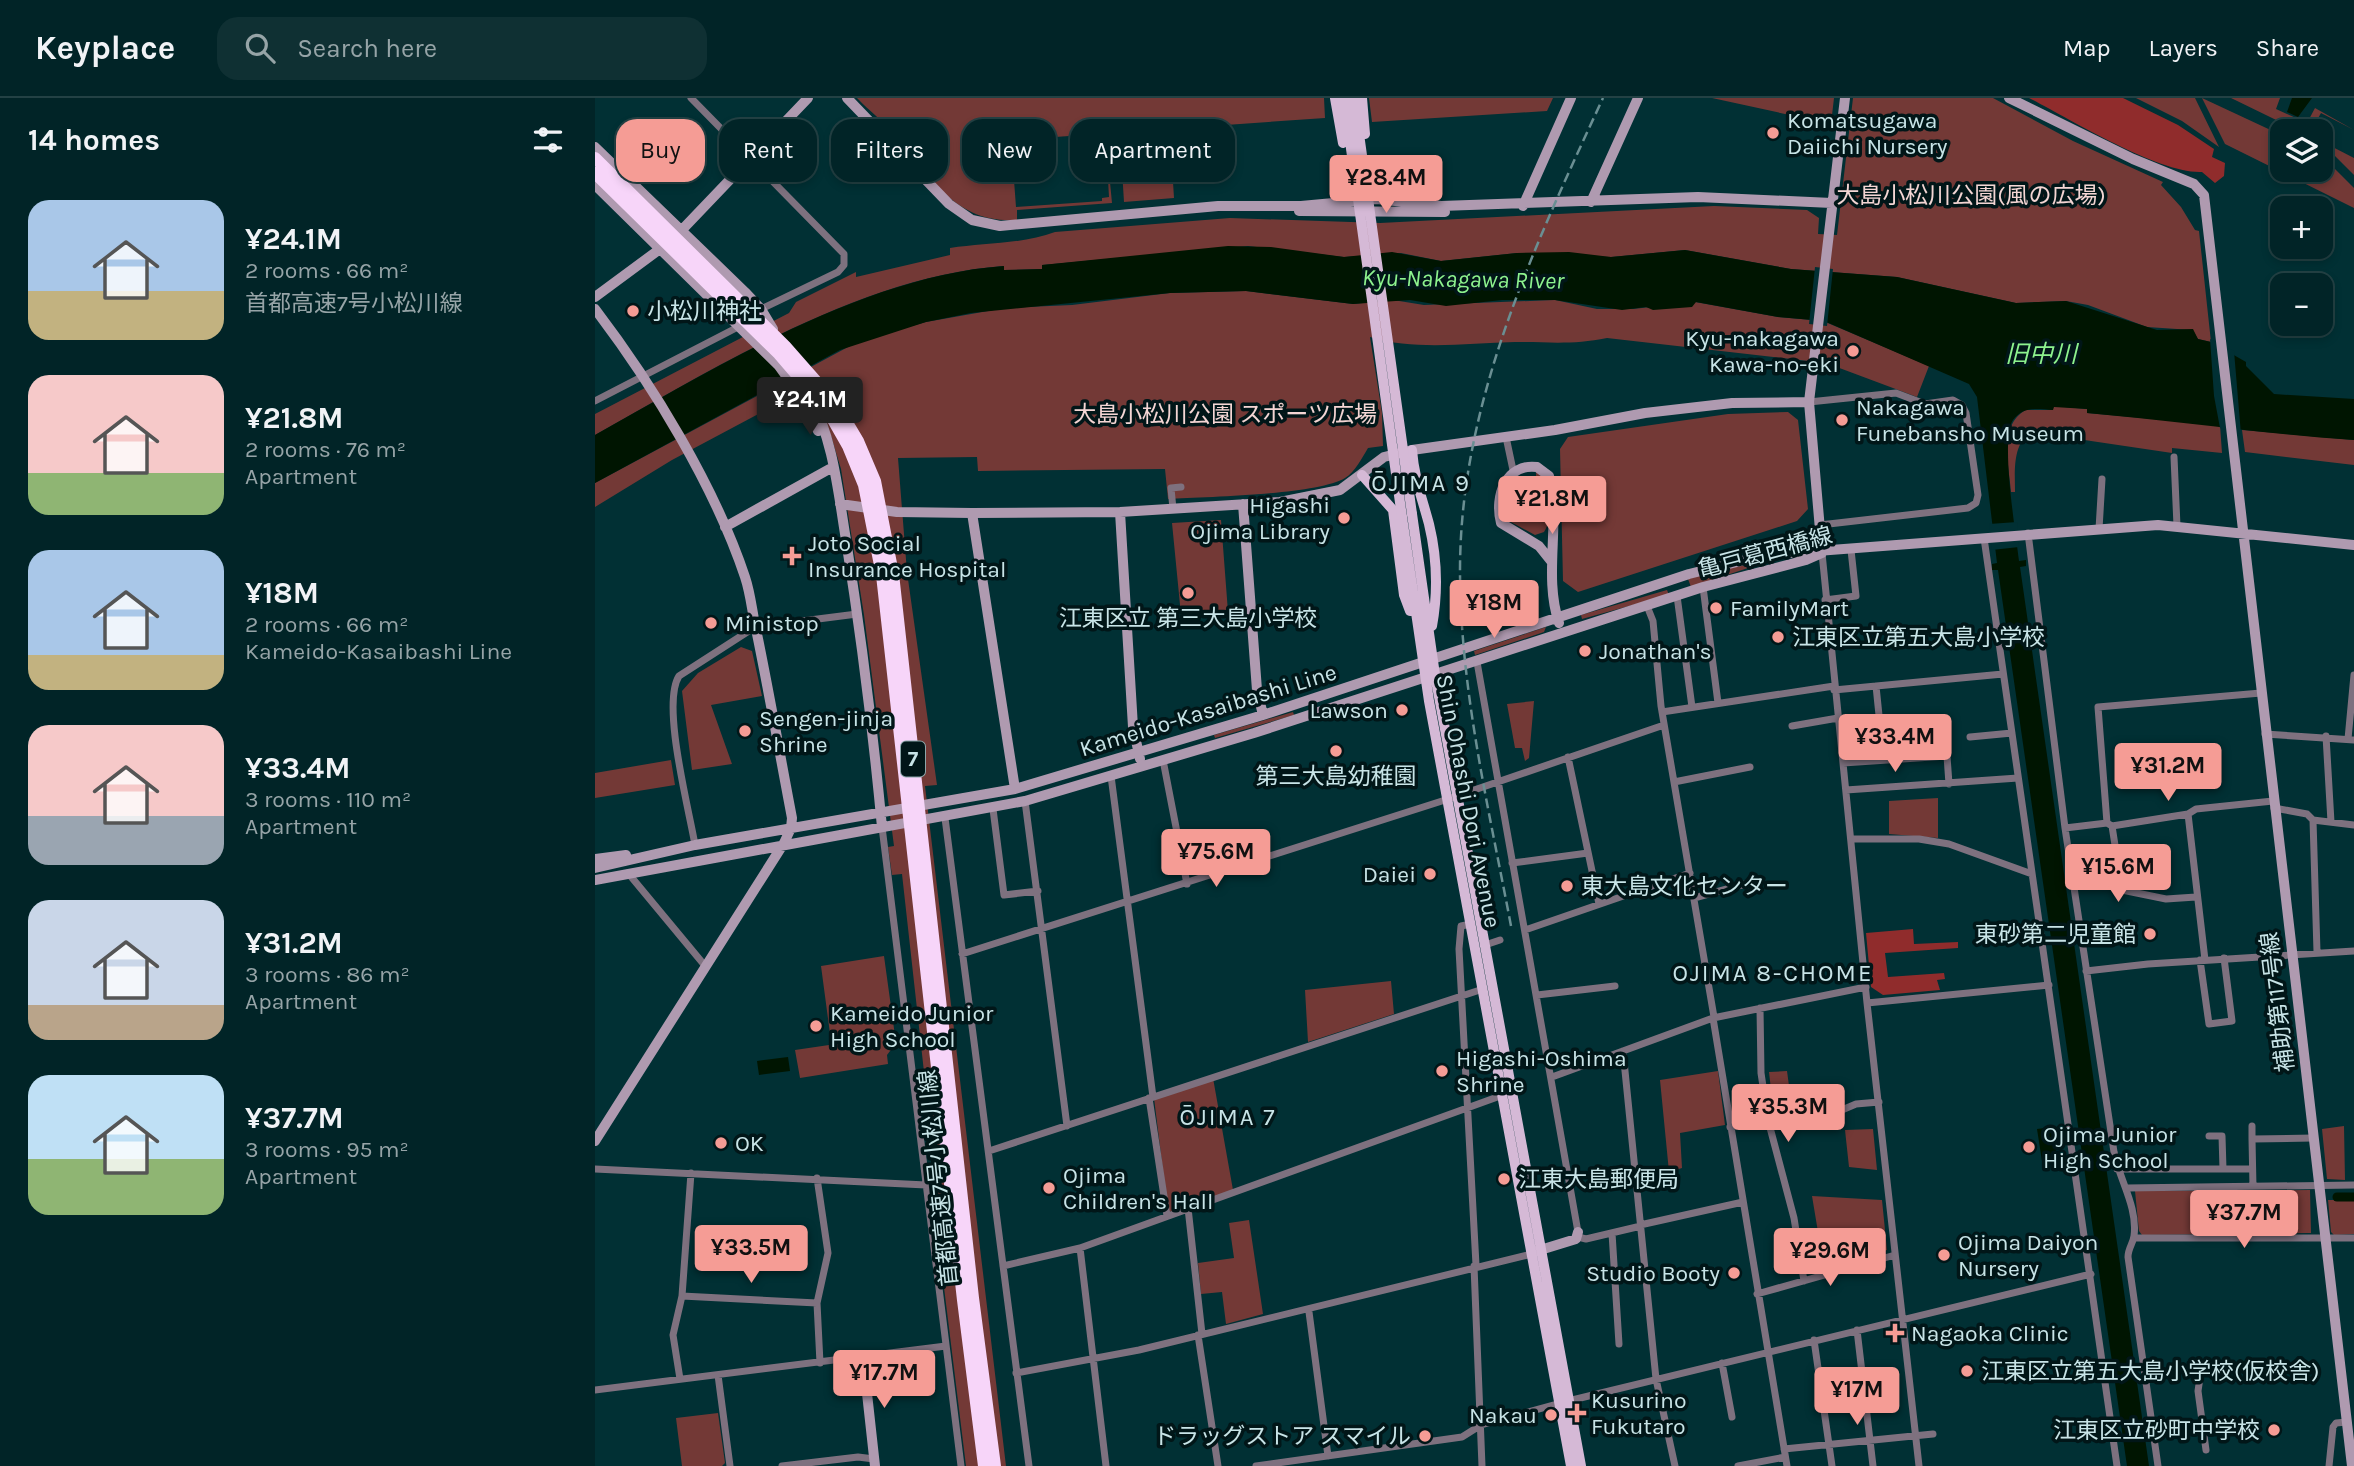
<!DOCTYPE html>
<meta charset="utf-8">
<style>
body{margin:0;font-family:Karla,"Noto Sans JP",sans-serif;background:#0f3033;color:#f1f3f6;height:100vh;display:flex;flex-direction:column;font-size:26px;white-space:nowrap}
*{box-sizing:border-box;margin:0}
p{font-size:23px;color:#96a4a7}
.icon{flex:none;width:38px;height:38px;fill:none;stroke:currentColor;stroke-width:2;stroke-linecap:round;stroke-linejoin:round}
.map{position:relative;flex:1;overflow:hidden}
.sheet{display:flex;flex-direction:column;background:#012427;width:595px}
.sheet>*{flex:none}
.banner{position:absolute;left:21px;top:21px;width:665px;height:63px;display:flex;gap:14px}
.tools{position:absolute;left:1675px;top:21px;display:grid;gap:14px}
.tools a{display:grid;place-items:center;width:63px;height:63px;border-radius:14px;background:#012427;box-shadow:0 4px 10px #0003,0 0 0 2px #234144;font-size:35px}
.price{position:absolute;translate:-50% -60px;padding:0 16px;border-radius:7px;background:#f59c95;color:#111;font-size:23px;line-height:46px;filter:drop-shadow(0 2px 4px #0008)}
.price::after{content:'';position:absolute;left:50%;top:42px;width:21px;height:16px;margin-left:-10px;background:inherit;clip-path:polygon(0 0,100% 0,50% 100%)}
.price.active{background:#222;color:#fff}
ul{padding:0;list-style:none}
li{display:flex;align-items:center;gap:21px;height:175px;padding:0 28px}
li span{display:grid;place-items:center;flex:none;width:196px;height:140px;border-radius:21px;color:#555}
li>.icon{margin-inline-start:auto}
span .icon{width:84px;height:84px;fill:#fffc;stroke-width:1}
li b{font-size:30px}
h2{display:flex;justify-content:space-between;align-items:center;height:84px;padding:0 28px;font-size:30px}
.pill{padding:0 24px;border-radius:21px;background:#012427;box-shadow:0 4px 10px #0003,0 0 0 2px #234144;font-size:24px;line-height:63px}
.pill.active{background:#f59c95;color:#111}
header{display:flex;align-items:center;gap:42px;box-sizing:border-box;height:98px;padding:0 35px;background:#012427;border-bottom:2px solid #234144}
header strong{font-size:33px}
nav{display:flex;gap:38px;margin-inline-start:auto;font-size:24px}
.search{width:490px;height:63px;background:#0f3033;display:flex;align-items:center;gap:18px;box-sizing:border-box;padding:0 24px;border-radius:21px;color:#96a4a7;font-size:26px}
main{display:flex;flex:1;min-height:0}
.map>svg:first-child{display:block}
.green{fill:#733936}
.forest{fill:#902c2c}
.water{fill:#001501}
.pier{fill:#013034}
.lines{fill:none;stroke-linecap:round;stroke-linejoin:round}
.canal{stroke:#001501;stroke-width:9}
.street{stroke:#7e717f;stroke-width:7}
.secondary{stroke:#af9ab0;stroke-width:10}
.primary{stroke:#d5b9d6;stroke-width:10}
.rail{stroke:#6a8f93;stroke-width:2.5;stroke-dasharray:10 5;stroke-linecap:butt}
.primary-bridge{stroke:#d5b9d6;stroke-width:10}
.highway-bridge{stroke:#f7d5f9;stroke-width:12}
.poi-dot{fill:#f59c95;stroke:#011618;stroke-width:2.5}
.labels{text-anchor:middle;stroke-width:7;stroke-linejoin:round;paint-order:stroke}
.shield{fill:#011618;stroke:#8ca6a9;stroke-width:2}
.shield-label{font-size:21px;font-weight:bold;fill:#c8e4e7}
.poi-label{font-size:23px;fill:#c8e4e7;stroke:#011618;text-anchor:start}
.park-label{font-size:23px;fill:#f4d6d4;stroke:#011618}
.street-label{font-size:23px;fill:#c8e4e7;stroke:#011618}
.water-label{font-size:24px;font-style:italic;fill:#8df28e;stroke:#011618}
.neighbourhood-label{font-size:24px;letter-spacing:2px;fill:#c8e4e7;stroke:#011618}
</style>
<header>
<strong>Keyplace</strong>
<div class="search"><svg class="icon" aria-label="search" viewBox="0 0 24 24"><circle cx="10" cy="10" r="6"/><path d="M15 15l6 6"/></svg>Search here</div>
<nav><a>Map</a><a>Layers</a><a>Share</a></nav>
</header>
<main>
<section class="sheet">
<h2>14 homes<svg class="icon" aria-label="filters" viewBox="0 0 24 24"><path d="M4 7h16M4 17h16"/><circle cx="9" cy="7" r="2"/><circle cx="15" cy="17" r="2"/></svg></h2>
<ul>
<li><span style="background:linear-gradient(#a9c7e8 65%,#c2b280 0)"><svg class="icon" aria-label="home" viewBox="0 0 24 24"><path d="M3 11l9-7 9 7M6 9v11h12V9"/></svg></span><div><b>¥24.1M</b><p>2 rooms · 66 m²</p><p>首都高速7号小松川線</p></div></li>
<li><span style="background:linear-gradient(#f6c9c9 70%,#8fb573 0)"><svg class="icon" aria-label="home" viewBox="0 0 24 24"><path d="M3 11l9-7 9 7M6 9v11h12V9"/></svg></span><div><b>¥21.8M</b><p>2 rooms · 76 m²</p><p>Apartment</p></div></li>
<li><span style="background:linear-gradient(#a9c7e8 75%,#c2b280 0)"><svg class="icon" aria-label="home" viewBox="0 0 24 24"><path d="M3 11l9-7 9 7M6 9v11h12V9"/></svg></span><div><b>¥18M</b><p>2 rooms · 66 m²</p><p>Kameido-Kasaibashi Line</p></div></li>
<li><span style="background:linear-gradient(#f6c9c9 65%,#9aa5b1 0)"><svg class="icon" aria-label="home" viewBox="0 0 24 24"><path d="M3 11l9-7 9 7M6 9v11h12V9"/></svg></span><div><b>¥33.4M</b><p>3 rooms · 110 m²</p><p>Apartment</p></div></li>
<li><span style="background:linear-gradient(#c9d6e8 75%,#b9a48a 0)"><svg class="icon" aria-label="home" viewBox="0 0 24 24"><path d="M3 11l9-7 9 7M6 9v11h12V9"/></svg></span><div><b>¥31.2M</b><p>3 rooms · 86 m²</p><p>Apartment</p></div></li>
<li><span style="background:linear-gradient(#bfe0f5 60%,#8fb573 0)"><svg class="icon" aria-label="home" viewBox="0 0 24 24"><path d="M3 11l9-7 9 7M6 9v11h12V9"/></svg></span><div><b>¥37.7M</b><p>3 rooms · 95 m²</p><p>Apartment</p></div></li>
</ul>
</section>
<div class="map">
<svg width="1759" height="1368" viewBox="0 0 1759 1368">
<rect width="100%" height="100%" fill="#013034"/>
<!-- green -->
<path class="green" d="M262 0H729L730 20 416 42 421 109 507 103V100L514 99 512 65 505 64 513 63 517 105 422 112V122C361 126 336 80 301 38 290 24 274 13 262 0Z
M774 0H958L952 13 777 24Z
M1117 0H1239L1236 26Z
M1258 0H1398L1478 43 1568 84 1566 87 1586 109 1600 132 1604 133 1616 244 1603 241 1597 232 1552 229 1493 207 1471 203 1421 205 1302 179 1196 171 1090 152 1016 159 922 155 846 163 806 155 749 159 653 148 447 167V171L409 172 408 168C268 178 121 269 0 337V316L194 215 201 204 261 174V179L355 157V150C388 145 429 146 460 134L635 120 785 125 1119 108 1212 112 1224 120 1223 136 1242 137Z
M1541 0H1600L1624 49 1587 23Z
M1607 0 1682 35 1679 40 1687 44V72H1726V57L1759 90V110L1630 46Z
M1636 0H1685L1681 11 1712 25 1720 10 1759 32 1726 15 1716 33H1704Z
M1726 43 1759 60V77L1726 44Z
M577 68 579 100 529 104 527 72Z
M651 193 758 206 798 202 829 207 960 202 1002 211H1038L1100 204 1183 219 1228 223 1334 268 1322 299 1231 265 1012 240C979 247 954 244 920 244 872 245 821 253 775 239L787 315 788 348 773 350C767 360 760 374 750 380 722 397 610 399 573 401L570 371 383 373 382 359 303 360 312 474 342 687 330 688 411 1368H371L347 1173 351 1172 307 776 297 777 293 749 299 748 269 517 246 371 236 338 212 290 77 362 0 409V385L266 242 331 224 410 210 477 207 575 195Z
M1458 308 1492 311V315L1625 327 1627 355 1577 350V355L1435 334C1417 348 1420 374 1420 394H1416C1414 368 1403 327 1431 312H1457Z
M1193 314 1203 322 1213 411 1202 423 983 494 968 483 965 351 973 339 1133 316Z
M1647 332 1759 342V367L1650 354Z
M941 372 948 375C955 391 959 419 949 434L940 437 916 424 911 409 914 397C934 399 942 392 941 372Z
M626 422 633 514 586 517 577 425Z
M1168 465 1096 489 1093 481 1129 470Z
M1072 492 1074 497 987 521 986 517Z
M951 529 949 534 880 557 879 553Z
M146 549 157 553 167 598 116 607 137 666 97 672 87 593 103 575Z
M939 603 934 660 930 663 927 650H920L912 606Z
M698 614 699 617 620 640 619 637Z
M76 662 80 687 0 700V675Z
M1343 700V740L1294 736V703Z
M289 858 301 945 292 957 293 966 205 980 200 952 234 947 236 943 226 868Z
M796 883 799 916 713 944 710 892Z
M1123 973 1130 1027 1085 1035 1087 1070 1074 1074 1065 982Z
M1192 973 1195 995 1239 990 1242 1008 1237 1011 1234 1004 1206 1014 1179 1018 1174 974Z
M618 980 638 1092 577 1114 573 1113 559 1000Z
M1749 1028 1750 1082 1732 1081 1727 1031Z
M1278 1031 1282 1072 1254 1069 1250 1032Z
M1715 1092 1716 1135 1547 1137 1544 1133 1540 1093Z
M1217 1098 1287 1102 1292 1152 1266 1160 1264 1157 1229 1170Z
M1733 1102H1759V1136L1739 1137 1736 1134Z
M654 1122 668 1216 631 1226 627 1194 606 1196 603 1165 639 1160 634 1125Z
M123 1315 130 1365 127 1368H87L81 1320Z"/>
<!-- forest -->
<path class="forest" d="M1434 0H1528L1583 27 1619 51 1617 59 1630 65 1629 78 1620 85 1607 74C1564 76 1475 21 1434 0Z
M1318 831 1319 846 1363 844V850L1290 855 1293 879 1349 875 1350 881 1342 882 1345 892 1288 897 1276 889 1271 835Z"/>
<!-- water -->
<path class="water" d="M1697 0H1717L1703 19 1692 14Z
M633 148 676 149 749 159 797 154 846 163 922 155 974 154 1016 159 1090 152 1196 171 1302 179 1421 205 1471 203 1562 232 1598 231 1603 241 1616 244 1651 264V268L1679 296 1759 301V342C1669 336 1583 323 1492 315V311L1459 309 1458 312C1442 311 1429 308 1418 322 1405 341 1421 436 1424 463L1431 462V468L1425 469 1554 1368H1532L1403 472H1397V466L1402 465 1382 299 1374 286 1229 223 1183 219 1101 204 1097 209 1058 212 1051 209 1027 212 960 202H907L851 208 815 202 758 206 651 193 575 195 376 215 331 224 245 252 0 385V337C122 269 268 178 409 168V172L447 171V167Z
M193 959 195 973 164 977 162 963Z
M1458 1029 1462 1061 1447 1063 1442 1031Z"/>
<!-- pier -->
<path class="pier" d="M1220 169 1238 171 1232 228 1214 226Z
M1615 241 1639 253 1646 336 1625 330 1619 298Z
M1422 424 1424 449 1397 452 1394 426Z"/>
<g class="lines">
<!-- canal -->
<path class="canal" d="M1742 1099H1759"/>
<!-- street -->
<path class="street" d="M96 0 249 156V167L243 174 166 211
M0 303 145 228
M1214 304 1301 295 1330 306 1358 302 1367 307 1371 315 1383 397 1381 405 1373 410 1225 427
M911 339 918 372
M1579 359 1582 428
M578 411 576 390 586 389
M1504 431 1507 381
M1433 435 1470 730 1519 1054C1524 1081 1543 1109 1539 1138 1538 1146 1533 1150 1533 1159L1563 1368
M1389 440 1522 1368
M1227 455 1272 905 1324 1368
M1108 489 1123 605
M1082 498 1097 609
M1230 502 1261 498 1256 452
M1052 508 1058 523 1066 608 1119 919
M882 564 983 1134
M1281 588 1285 627
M1239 592 1408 576
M1067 614 1239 588
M1197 628 1243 620
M1670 636 1759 642
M1731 638 1736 724
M1375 639 1417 635
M1753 641 1759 577
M973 659 1004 806
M568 662 592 786
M1248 665 1352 658 1354 686
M516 678 558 999
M1079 684 1155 669
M1251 692 1423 680
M430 703 472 1028
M1679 710 1712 716 1718 722 1759 727
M398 711 409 797 443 793
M1593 716 1610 862
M350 720 434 1368
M1718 722 1722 854
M1512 725 1503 609 1666 595
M1517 728 1527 792 1571 801 1601 799
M287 729 366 1368
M1470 730 1512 725 1517 728 1593 716 1601 711 1678 703
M1256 741H1324L1354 746 1437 776
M100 747C94 711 66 606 84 578L160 529 262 516
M917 765 993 755
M33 775 111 869
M1099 800 1165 782
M876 826 866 828 864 851 881 1167
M930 832 1095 775
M890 847 905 842
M367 856 847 703 1069 627
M1605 862 1614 926 1637 923 1629 860
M1491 873 1553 866 1759 853
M942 897 1020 888
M1272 905 1454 887
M1165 910 1166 975 1173 1022 1199 1120 1209 1183
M1118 920 1192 1368
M1028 953 1061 1281 1080 1368
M957 979 1118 920 1271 889
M554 1000 572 1118
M1214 1026 1261 1006 1284 1004
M1657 1028V1041
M1135 1029 1173 1022
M1614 1038H1627L1628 1071
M394 1053 888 891
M0 1071 331 1087
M1522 1071H1657
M222 1080 233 1155 222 1205 225 1265
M1658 1089 1657 1041 1718 1040
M1532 1090 1759 1087
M593 1110 607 1236
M1045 1127 1148 1104
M1017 1135 1024 1246
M983 1139 991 1141 1046 1128
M1539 1140H1759
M485 1150 511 1368
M408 1168 485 1150 908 997
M879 1168 887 1368
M1162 1196 1300 1157
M87 1198 222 1205
M714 1214 733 1358
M1262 1232 1278 1368
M603 1237 623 1368
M1219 1242 1237 1368
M1127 1265 1137 1319
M1607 1266 1603 1293 1611 1352
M421 1275 544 1252 937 1156
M123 1277 135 1368
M85 1281 78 1237 87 1198 96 1075
M0 1292 351 1248
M1189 1351 1338 1336
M187 1368 263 1359 279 1361
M661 1368 867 1339 886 1327 973 1303 1496 1176
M1143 1368 1190 1359
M1734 1368 1738 1329 1741 1325 1752 1324"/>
<!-- secondary -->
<path class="secondary" d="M252 0 354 106 377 122 405 128 623 108H706L782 101 846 108 1103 99 1237 105
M1414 0 1538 61 1599 86 1609 97 1757 1368
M0 49 150 194 166 211 178 231
M0 87 184 268 202 293 223 333
M996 104 1043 0
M928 108 976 0
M704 113 850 114
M83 136 213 0
M0 199 69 148
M0 211C58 287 120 389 150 479 156 497 157 514 161 531 174 594 185 657 197 720L196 730 189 745 0 1043
M214 296C238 340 243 393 251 442 266 537 278 633 287 729
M245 406 302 414 377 415 525 414 685 404 745 392 789 359 817 352 960 332 1050 315 1137 305 1214 304
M648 406 662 592 668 617
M525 414 538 629 545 661
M377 415 420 691
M130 429 238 369
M1227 455 1214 304 1250 0
M956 463 944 448 906 425C899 398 911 365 942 369L954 378C966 427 948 477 964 525
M0 761 31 757
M0 770 100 747 420 691 668 617 1094 476 1170 457 1563 427 1759 447
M0 782 430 703 659 635 1108 489 1211 462 1227 455
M942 1153 981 1141 983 1134
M268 1259 280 1368"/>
<!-- primary -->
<path class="primary" d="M817 352C819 379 827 400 834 426 842 459 843 495 837 528
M767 377 798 412 809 497 815 513
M817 416 840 577 986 1368
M807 419 834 603 976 1368"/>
<!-- rail -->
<path class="rail" d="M916 828C894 711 865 592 865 472 865 305 939 149 1008 0"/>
<!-- primary-bridge -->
<path class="primary-bridge" d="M740 0 748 45
M749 0 807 419
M759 0 817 416
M767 0 770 36"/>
<!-- highway-bridge -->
<path class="highway-bridge" d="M0 60 190 248 241 306 263 343 280 383 298 476 378 1200 400 1368
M0 75 184 256 233 313 253 348 269 387 287 477 368 1202 389 1368"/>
</g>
<!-- markers -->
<g class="poi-dot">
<circle cx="1178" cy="35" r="7"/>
<circle cx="38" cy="213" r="7"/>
<circle cx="1258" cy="253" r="7"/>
<circle cx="1247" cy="322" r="7"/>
<circle cx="749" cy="420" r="7"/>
<path d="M193.5 447.5h7v7h7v7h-7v7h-7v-7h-7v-7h7z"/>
<circle cx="593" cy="495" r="7"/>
<circle cx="1121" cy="510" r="7"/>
<circle cx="116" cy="525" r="7"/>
<circle cx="1183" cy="539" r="7"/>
<circle cx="990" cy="553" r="7"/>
<circle cx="807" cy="612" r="7"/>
<circle cx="150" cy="633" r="7"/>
<circle cx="741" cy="653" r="7"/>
<circle cx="835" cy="776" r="7"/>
<circle cx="972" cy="788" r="7"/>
<circle cx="1555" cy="836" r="7"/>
<circle cx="221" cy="928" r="7"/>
<circle cx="847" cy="973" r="7"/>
<circle cx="126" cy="1045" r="7"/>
<circle cx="1434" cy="1049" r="7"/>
<circle cx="909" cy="1081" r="7"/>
<circle cx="454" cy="1090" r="7"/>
<circle cx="1349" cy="1157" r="7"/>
<circle cx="1139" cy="1175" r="7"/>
<path d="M1296.5 1224.5h7v7h7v7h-7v7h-7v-7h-7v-7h7z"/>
<circle cx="1372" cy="1273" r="7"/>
<path d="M978.5 1304.5h7v7h7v7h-7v7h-7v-7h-7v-7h7z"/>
<circle cx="956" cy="1317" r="7"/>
<circle cx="1679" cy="1332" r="7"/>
<circle cx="830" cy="1338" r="7"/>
</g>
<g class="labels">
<!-- shield labels -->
<rect class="shield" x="306" y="643.5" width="24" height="35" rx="5"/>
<g class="shield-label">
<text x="318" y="668">7</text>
</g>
<!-- poi labels -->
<g class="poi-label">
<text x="1192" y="30">Komatsugawa<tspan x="1192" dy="26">Daiichi Nursery</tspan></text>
<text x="52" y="221">小松川神社</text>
<text x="1244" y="248" text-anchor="end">Kyu-nakagawa<tspan x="1244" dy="26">Kawa-no-eki</tspan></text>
<text x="1261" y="317">Nakagawa<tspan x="1261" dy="26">Funebansho Museum</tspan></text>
<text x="735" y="415" text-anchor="end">Higashi<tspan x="735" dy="26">Ojima Library</tspan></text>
<text x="213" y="453">Joto Social<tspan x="213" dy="26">Insurance Hospital</tspan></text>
<text x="1135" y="518">FamilyMart</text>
<text x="593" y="528" text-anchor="middle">江東区立 第三大島小学校</text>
<text x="130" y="533">Ministop</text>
<text x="1197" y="547">江東区立第五大島小学校</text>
<text x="1004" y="561">Jonathan's</text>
<text x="793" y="620" text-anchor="end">Lawson</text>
<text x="164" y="628">Sengen-jinja<tspan x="164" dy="26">Shrine</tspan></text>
<text x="741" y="686" text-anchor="middle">第三大島幼稚園</text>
<text x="821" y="784" text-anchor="end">Daiei</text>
<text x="986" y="796">東大島文化センター</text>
<text x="1541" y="844" text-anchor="end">東砂第二児童館</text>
<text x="235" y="923">Kameido Junior<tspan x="235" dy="26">High School</tspan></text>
<text x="861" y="968">Higashi-Oshima<tspan x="861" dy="26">Shrine</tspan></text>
<text x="1448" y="1044">Ojima Junior<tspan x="1448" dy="26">High School</tspan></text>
<text x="140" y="1053">OK</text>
<text x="468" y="1085">Ojima<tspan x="468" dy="26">Children's Hall</tspan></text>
<text x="923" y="1089">江東大島郵便局</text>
<text x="1363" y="1152">Ojima Daiyon<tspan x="1363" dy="26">Nursery</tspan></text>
<text x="1125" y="1183" text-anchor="end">Studio Booty</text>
<text x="1316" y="1243">Nagaoka Clinic</text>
<text x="1386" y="1281">江東区立第五大島小学校(仮校舎)</text>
<text x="996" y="1310">Kusurino<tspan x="996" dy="26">Fukutaro</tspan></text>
<text x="942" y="1325" text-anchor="end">Nakau</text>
<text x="1665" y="1340" text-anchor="end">江東区立砂町中学校</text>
<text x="816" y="1346" text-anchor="end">ドラッグストア スマイル</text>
</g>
<!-- park labels -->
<g class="park-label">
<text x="1376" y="105">大島小松川公園(風の広場)</text>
<text x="630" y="324">大島小松川公園 スポーツ広場</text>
</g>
<!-- street labels -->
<g class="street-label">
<text transform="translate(1170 454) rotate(-15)" y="8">亀戸葛西橋線</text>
<text transform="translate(613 612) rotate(-17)" y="8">Kameido-Kasaibashi Line</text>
<text transform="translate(874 703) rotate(79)" y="8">Shin Ohashi Dori Avenue</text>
<text transform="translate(1682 904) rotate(-97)" y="8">補助第117号線</text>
<text transform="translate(343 1080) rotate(-96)" y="8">首都高速7号小松川線</text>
</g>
<!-- water labels -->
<g class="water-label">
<text transform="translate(868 181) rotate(1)" y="8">Kyu-Nakagawa River</text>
<text x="1446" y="264">旧中川</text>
</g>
<!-- neighbourhood labels -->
<g class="neighbourhood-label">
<text x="826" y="393">ŌJIMA 9</text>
<text x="1178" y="883">OJIMA 8-CHOME</text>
<text x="633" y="1027">ŌJIMA 7</text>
</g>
</g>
</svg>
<div class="tools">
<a><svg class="icon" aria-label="layers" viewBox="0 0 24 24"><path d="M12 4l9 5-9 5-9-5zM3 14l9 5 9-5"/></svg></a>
<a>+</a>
<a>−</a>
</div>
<b class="price" style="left:791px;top:117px">¥28.4M</b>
<b class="price active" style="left:215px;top:339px">¥24.1M</b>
<b class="price" style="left:957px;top:438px">¥21.8M</b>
<b class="price" style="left:899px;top:542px">¥18M</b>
<b class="price" style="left:1300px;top:676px">¥33.4M</b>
<b class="price" style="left:1573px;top:705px">¥31.2M</b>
<b class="price" style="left:621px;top:791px">¥75.6M</b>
<b class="price" style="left:1523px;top:806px">¥15.6M</b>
<b class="price" style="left:1193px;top:1046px">¥35.3M</b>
<b class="price" style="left:1649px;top:1152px">¥37.7M</b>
<b class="price" style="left:156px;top:1187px">¥33.5M</b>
<b class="price" style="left:1235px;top:1190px">¥29.6M</b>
<b class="price" style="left:289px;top:1312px">¥17.7M</b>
<b class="price" style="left:1262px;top:1329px">¥17M</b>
<div class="banner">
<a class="pill active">Buy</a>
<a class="pill">Rent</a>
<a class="pill">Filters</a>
<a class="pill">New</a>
<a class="pill">Apartment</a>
</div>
</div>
</main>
